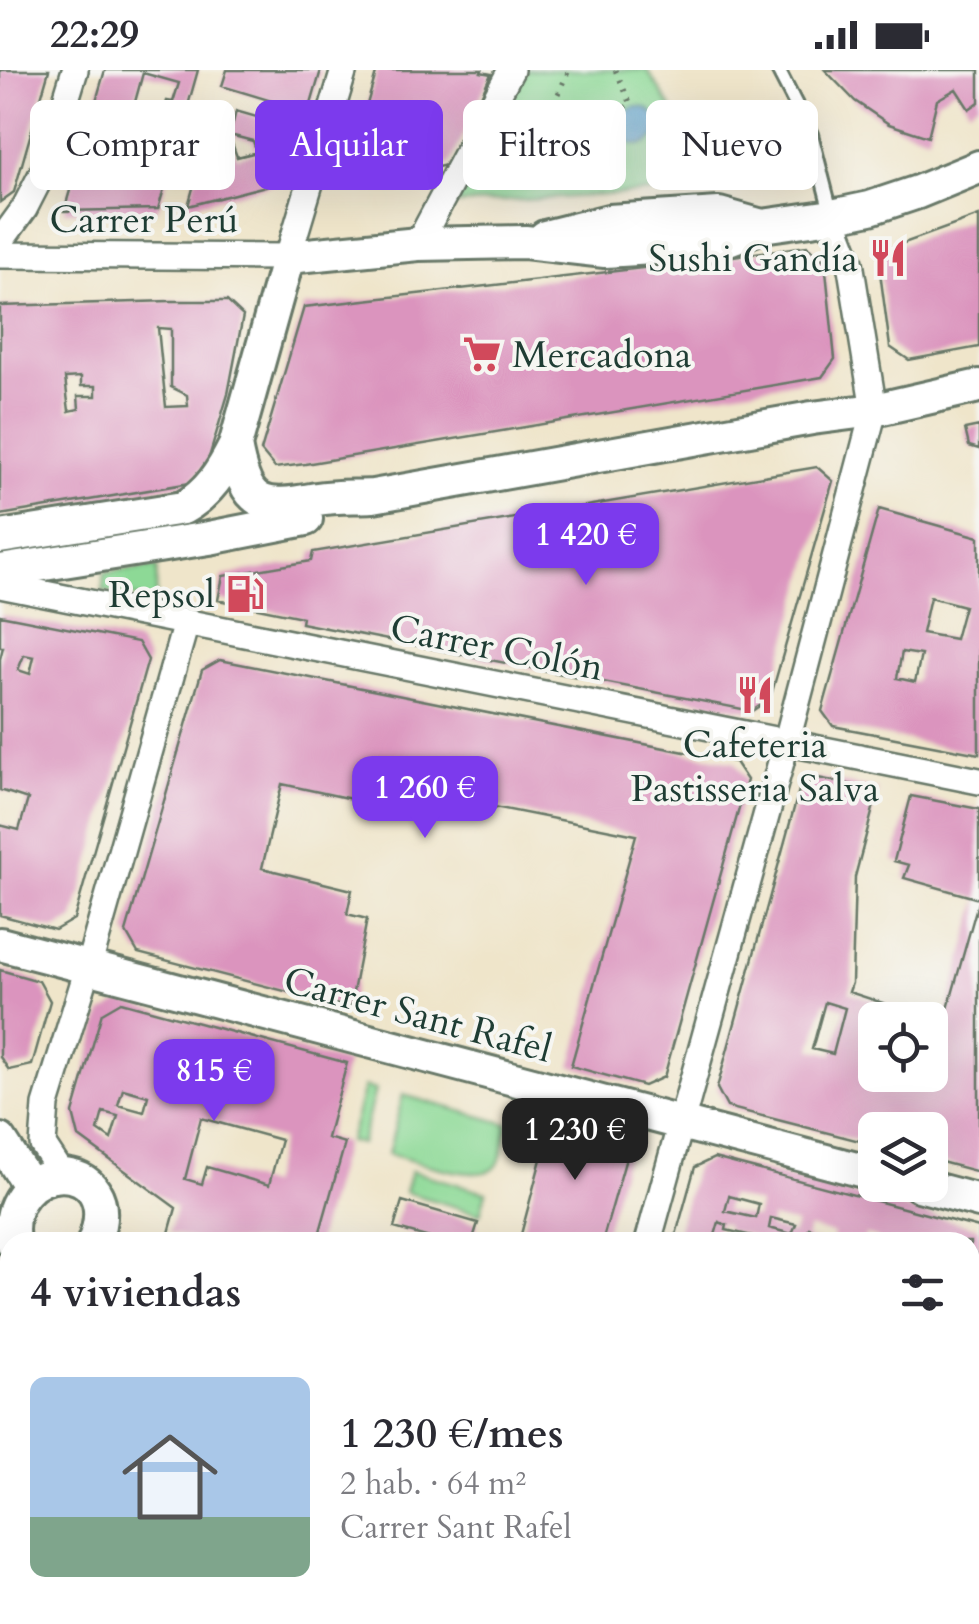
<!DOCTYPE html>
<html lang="es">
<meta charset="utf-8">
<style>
body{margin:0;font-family:Cardo,serif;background:#f7f7f7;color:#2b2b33;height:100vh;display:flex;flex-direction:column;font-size:38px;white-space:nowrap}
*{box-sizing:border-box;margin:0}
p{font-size:32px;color:#7c7c81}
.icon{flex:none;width:55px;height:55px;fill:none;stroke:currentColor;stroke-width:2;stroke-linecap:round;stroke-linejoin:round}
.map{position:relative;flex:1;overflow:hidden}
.panel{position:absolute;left:0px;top:1162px;width:980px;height:392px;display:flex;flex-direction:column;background:#fff;border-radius:30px 30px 0 0;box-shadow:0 10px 40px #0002}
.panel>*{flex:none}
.banner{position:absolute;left:30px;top:30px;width:920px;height:90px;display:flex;gap:20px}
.controls{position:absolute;left:858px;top:932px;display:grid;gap:20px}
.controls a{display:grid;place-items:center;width:90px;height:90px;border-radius:15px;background:#fff;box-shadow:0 10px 40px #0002;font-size:50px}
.price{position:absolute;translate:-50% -85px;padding:0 22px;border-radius:20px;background:#7c3aed;color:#fff;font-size:32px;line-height:65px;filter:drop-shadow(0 2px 5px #0008)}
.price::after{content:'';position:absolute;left:50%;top:60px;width:30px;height:22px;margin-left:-15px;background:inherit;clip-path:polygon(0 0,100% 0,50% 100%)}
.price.active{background:#222;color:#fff}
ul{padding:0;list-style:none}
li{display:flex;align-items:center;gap:30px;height:250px;padding:0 30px}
li span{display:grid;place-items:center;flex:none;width:280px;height:200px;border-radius:15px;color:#555}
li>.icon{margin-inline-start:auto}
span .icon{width:120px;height:120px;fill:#fffc;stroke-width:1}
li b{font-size:42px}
h2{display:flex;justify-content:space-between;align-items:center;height:120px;padding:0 30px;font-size:42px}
.tag{padding:0 35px;border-radius:15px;background:#fff;box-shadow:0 10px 40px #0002;font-size:35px;line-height:90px}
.tag.active{background:#7c3aed;color:#fff}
.status{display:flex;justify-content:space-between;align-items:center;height:70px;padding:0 50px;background:#fff;direction:ltr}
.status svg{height:28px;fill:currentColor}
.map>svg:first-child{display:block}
.green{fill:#8dd996;stroke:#568b65;stroke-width:2.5}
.water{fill:#59a2d0;stroke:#3c7082;stroke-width:2.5}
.building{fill:#db94be;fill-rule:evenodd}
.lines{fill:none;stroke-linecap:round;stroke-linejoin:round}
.lane-casing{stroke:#687868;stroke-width:18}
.street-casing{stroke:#687868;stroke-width:30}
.secondary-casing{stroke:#687868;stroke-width:38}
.path{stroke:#687868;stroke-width:5;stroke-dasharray:2.5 8;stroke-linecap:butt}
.lane{stroke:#fff;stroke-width:12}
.street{stroke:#fff;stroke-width:25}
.secondary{stroke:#fff;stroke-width:32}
.labels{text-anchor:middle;stroke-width:8;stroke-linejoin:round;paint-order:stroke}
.street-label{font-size:38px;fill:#1f3d34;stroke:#f6f6f2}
.poi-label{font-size:38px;fill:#1f3d34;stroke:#f6f6f2;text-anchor:end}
</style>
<div class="status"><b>22:29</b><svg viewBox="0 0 49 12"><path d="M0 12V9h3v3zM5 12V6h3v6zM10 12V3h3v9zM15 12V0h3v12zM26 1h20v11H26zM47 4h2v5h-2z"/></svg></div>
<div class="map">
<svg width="979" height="1554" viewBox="0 0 979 1554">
<rect width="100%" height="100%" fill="#f6f6f2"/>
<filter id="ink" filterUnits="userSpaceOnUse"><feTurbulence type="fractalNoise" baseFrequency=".01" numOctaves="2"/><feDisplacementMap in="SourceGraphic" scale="20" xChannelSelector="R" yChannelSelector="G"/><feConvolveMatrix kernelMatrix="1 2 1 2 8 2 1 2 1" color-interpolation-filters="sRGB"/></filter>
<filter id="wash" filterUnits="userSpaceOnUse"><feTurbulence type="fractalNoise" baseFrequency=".0048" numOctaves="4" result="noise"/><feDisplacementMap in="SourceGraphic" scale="40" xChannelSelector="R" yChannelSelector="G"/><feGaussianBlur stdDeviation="2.25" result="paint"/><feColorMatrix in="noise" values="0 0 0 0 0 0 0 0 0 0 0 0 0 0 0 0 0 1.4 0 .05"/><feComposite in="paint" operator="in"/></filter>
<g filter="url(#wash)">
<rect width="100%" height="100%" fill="#efe5ca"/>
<!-- green -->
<path class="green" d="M527 0H647L722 118 455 134Z
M157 497 156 532 103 521 104 503Z
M364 1017 375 1020 361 1074 349 1071Z
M403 1025 508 1054C505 1065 504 1083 498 1094 485 1117 410 1089 388 1084Z
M411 1101 486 1122 480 1144 405 1122Z"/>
<!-- water -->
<path class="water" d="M620 56a19 19 0 1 1 38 0a19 19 0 1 1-38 0Z"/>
<g id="blocks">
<!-- building -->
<path class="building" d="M0 0H49L14 122 0 132Z
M105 0H198L174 85 123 70 117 92H127V103H139L138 92 147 91V104L157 103 155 90 173 89 158 139 64 141ZM143 3 179 13 173 32 167 31 161 51 132 43Z
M227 0H321L289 110 188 136 199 97 227 90 223 76 232 73 237 87 257 82 253 71 230 65 236 41 267 50 272 31 222 16Z
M377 0H482L481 2 491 4 450 94 378 112 347 103Z
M825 0H979V32L969 39 956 19 937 30 928 67 889 54 855 31Z
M979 146V277L909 290 890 277 879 195 890 178Z
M807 176 825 191 835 289 822 307 305 394 275 398 261 381 304 237 660 196Z
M170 231H227L243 246 228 324 208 391 190 413 0 445V236ZM158 258 171 259V317L187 325 188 336 166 337ZM81 307V316H96V326H78L79 339 69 341 65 308Z
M979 356V379L969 376 965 359Z
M817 397 833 411 770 629 752 641 301 553 302 547 218 530 223 506 311 491 313 482Z
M879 439 979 467V684L833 656 822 641ZM930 527 964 536 955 569 922 563ZM902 582 921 585 915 612 897 608Z
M0 545 138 572 148 590 74 849 55 860 0 845V755L19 760 28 729 0 720V589L3 577H0ZM24 585 34 587 30 604 18 600Z
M220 590 735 692 747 710 664 1007 644 1016 571 996 636 765 374 713 370 733 282 714 262 798 352 820 347 844 367 849 350 938 138 883 126 862 202 600Z
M818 708 878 720 855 807 852 913 849 922 944 953 979 829V1102L930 1089V1060H875V1075L727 1037 717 1018 799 720ZM825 932 845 938 833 984 812 979ZM875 950H930V1005H875Z
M911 726 979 739V829L904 808 909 795 894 791Z
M0 900 39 911 50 931 32 995 9 1000 0 987Z
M121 932 347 993 327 1068 345 1073 317 1172H204L169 1163 176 1138 79 1067 73 1043 102 943ZM123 1019 148 1026 144 1042 118 1035ZM103 1042 118 1046 111 1069 98 1060ZM201 1048 281 1070 269 1115 207 1097 202 1114 185 1109Z
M553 1044 632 1067 602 1172H519Z
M714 1088 979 1158V1435L970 1432V1172H877L878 1168 865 1165 864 1172H831L833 1164 809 1158 806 1168 820 1172H750L752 1166 726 1160 727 1155 719 1152 713 1172H674L695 1097ZM729 1126 759 1134 756 1148 725 1141ZM771 1148 796 1154 792 1164 769 1158Z
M402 1131 478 1153 472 1172H444L394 1158Z
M9 1268H10V1492L0 1489V1300Z
M970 1488 979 1491V1554H650L633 1545H970Z
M187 1545H275L279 1551 277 1554H214Z"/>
</g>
</g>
<g filter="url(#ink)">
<use href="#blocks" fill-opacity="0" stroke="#687868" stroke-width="2.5"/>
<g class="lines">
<!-- lane casing -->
<g class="lane-casing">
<path id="lane" d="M778 0 811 64 832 146"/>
</g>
<!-- street casing -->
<g class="street-casing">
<path id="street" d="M0 172 24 139 45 98 75 0
M418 174 511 0
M0 185 288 187 344 0
M0 515 979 711
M62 1104 43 1075 46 1035 88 898 186 553
M648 1172 786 674 874 340 850 192 832 146
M0 1213 10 1203
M970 1461 979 1463
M541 1554 544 1545"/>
</g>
<!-- secondary casing -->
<g class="secondary-casing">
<path id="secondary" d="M545 167 609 151 719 144 762 156
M235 376C246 436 260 440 317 429 335 426 354 427 373 426L812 348 874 340 979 316
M0 467 183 438C209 423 222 402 235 376L288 187 418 174 525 172 605 181 715 174 762 156 832 146 870 138 918 122 979 97
M0 501 209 468 306 449
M0 874 875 1104
M0 1070 27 1112
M919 1115 979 1131
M13 1172C0 1084 129 1082 94 1172
M331 1545 338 1554
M0 1549 18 1554
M396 1554 455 1549 510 1554"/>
</g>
<!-- path -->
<path class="path" d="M535 74 591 70 622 73C616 61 616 53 621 40L631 34 615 0
M489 93 525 96 569 0"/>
<!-- lane -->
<use href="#lane" class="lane"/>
<!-- street -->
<use href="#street" class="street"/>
<!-- secondary -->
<use href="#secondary" class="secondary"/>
</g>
</g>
<!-- icons -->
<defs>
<g id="restaurant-bare" transform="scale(3)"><path d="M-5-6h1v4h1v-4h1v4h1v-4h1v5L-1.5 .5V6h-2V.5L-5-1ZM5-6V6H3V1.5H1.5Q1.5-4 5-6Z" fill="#d1495b" stroke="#f6f6f2" stroke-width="2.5" paint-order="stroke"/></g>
<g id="supermarket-bare" transform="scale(3)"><path d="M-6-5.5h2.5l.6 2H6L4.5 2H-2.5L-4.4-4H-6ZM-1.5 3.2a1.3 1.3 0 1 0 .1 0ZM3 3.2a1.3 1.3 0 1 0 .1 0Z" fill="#d1495b" stroke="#f6f6f2" stroke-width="2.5" paint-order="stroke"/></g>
<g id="fuel-bare" transform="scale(3)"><path d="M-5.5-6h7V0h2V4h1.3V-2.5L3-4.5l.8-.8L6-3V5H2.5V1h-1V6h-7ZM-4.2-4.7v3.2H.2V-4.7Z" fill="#d1495b" stroke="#f6f6f2" stroke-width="2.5" paint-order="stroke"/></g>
</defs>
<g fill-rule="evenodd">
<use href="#restaurant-bare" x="888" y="188"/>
<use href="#supermarket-bare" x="482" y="284"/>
<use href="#fuel-bare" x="245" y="524"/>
<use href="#restaurant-bare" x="755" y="625"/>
</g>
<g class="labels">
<!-- street labels -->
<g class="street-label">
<text x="144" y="162">Carrer Perú</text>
<text transform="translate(497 577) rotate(11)" y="13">Carrer Colón</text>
<text transform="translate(418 944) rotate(15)" y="13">Carrer Sant Rafel</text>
</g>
<!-- poi labels -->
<g class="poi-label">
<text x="858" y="201">Sushi Gandía</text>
<text x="512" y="297" text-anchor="start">Mercadona</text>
<text x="215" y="537">Repsol</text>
<text x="755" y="687" text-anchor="middle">Cafeteria<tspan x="755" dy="44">Pastisseria Salva</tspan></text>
</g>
</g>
</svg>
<div class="controls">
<a><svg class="icon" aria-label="locate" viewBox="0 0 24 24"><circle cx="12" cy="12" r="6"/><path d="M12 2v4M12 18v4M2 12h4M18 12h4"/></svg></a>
<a><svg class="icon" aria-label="layers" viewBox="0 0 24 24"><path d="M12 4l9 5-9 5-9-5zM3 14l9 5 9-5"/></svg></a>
</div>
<b class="price" style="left:586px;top:518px">1 420 €</b>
<b class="price" style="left:425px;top:771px">1 260 €</b>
<b class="price" style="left:214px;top:1054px">815 €</b>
<b class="price active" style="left:575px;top:1113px">1 230 €</b>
<div class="banner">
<a class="tag">Comprar</a>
<a class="tag active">Alquilar</a>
<a class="tag">Filtros</a>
<a class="tag">Nuevo</a>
</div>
<section class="panel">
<h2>4 viviendas<svg class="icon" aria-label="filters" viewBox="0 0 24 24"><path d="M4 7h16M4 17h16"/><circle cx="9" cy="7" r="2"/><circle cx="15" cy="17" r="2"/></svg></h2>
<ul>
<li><span style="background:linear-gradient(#a9c7e8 70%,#7fa58c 0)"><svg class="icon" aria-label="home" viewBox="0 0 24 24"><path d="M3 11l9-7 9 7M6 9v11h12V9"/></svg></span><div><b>1 230 €/mes</b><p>2 hab. · 64 m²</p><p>Carrer Sant Rafel</p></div></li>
</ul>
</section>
</div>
